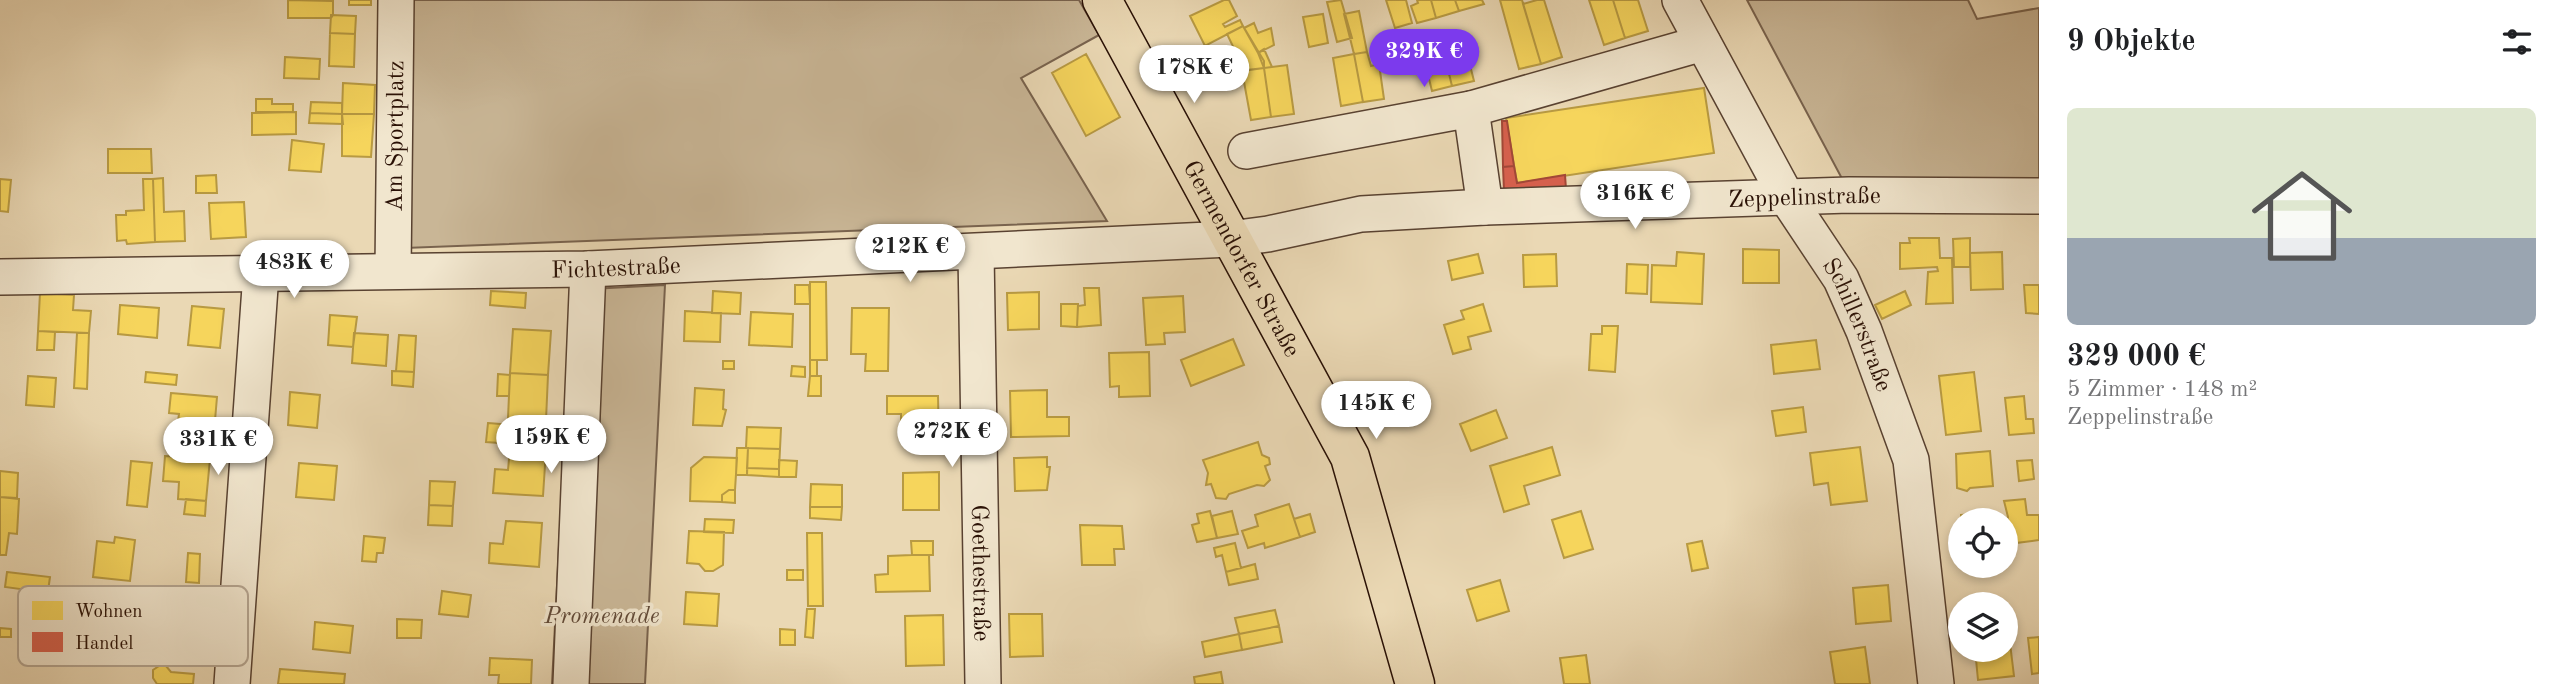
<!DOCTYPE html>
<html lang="de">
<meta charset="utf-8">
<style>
body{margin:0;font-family:"Old Standard TT",serif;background:#f6f6f6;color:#202124;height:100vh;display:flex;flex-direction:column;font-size:26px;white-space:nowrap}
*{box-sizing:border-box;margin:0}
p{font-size:23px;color:#757577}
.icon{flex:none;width:38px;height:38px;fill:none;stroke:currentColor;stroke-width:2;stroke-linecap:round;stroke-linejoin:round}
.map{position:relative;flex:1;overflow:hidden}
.side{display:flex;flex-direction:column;background:#fff;width:525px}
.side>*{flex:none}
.tools{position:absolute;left:1948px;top:508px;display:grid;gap:14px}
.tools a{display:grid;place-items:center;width:70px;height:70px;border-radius:50%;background:#fff;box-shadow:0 4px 10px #0003;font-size:35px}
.price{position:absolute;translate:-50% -60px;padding:0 16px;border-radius:24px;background:#fff;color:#222;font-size:23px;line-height:46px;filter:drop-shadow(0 2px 4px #0008)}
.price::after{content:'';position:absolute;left:50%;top:42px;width:21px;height:16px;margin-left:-10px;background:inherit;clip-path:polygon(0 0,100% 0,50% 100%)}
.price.on{background:#7c3aed;color:#fff}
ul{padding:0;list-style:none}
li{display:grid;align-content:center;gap:14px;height:371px;padding:0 28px}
li span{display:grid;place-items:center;height:217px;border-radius:10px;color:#555}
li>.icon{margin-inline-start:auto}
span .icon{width:126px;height:126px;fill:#fffc;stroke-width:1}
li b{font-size:30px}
h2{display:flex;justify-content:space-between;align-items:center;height:84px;padding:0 28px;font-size:30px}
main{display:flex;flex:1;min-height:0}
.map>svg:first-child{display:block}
.green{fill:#c9b696;stroke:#79634e;stroke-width:2}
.homes{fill:#f6d55c;stroke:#b89a42;stroke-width:2}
.shops{fill:#d6604d;stroke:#a24837;stroke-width:2}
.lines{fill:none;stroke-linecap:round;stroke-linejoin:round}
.minor-casing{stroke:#594231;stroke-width:38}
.major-casing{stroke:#291005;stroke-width:41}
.minor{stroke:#f1e6ce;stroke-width:35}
.major{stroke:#ead8b4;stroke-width:38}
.labels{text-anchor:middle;stroke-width:7;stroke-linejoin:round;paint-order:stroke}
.street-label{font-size:24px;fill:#291005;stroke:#f1e6ce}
.park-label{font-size:24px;font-style:italic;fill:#614a38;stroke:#f1e6ce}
.key{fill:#f1e6ce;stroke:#b5a692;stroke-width:2}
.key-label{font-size:19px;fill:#291005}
</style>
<main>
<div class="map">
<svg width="2039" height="684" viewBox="0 0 2039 684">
<rect width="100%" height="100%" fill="#ead8b4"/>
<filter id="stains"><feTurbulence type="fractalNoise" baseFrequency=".00286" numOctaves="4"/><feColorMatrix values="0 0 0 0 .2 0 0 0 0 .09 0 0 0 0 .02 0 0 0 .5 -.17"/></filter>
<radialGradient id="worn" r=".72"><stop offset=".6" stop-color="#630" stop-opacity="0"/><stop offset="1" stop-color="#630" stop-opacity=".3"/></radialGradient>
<!-- green -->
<path class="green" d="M407 0H1079L1099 35 1021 78 1107 221 405 248Z
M1747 0H1968L1977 19 2039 8V184L1847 188Z
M665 285 645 684H552L572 290Z"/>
<!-- homes -->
<path class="homes" d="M288 0 333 1V15L331 18H288Z
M349 0H371V5H349Z
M1224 0H1229L1237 16 1223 24 1225 27 1240 20 1243 26 1205 46 1190 16Z
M1341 0 1352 38 1337 42 1327 2Z
M1386 0H1406L1412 23 1395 28Z
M1417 0H1431L1436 18 1417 23 1411 6 1418 3Z
M1431 0H1455L1459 11 1436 18Z
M1455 0H1482L1484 4 1459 11Z
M1500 0H1522L1541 64 1519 69Z
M1537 0H1544L1562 57 1541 64 1523 4Z
M1589 0H1613L1625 38 1604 45Z
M1613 0H1638L1648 31 1625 38Z
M1359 11 1367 52 1354 54 1344 14Z
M1323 14 1328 43 1309 47 1303 17Z
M331 15 356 16 355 34 330 33Z
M1254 23 1258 33 1271 28 1274 45 1258 53 1244 28Z
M1243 26 1264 61V68L1247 70 1240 61 1227 34Z
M330 33 355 34 354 67 329 66Z
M1454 34 1459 54 1467 53 1474 81 1452 86 1440 37Z
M1440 37 1452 86 1432 91 1420 42Z
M1264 49 1272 67 1264 68 1258 53Z
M1367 52 1371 66 1379 64 1384 99 1363 102 1354 54Z
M1086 54 1120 117 1086 136 1052 73Z
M1354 54 1363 102 1341 106 1333 58Z
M285 57 320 59 319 79 284 78Z
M1287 65 1294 114 1271 117 1264 68Z
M1264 68 1271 117 1251 120 1242 71Z
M343 83 375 85 374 114H342Z
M1704 88 1714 153 1517 183 1506 118Z
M256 99H272V104H293V112H256Z
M311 102 342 103V114L310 113Z
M296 112V134L252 135V113Z
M310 113 342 114 343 124 309 123Z
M342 114H374L371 157 342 156Z
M292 140 324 144 321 172 289 170Z
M108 149H151L152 173H108Z
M216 175 217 193H196V176Z
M163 178 164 212 184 211 185 241 155 242 153 179Z
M0 179 11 180 8 212 0 211Z
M143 179H153L155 242 127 244 126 240 117 241 116 215H126V211L144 210Z
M244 202 246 237 211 239 209 203Z
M1909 238H1939L1940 258H1952L1953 303 1926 304 1928 272 1938 271 1937 267 1900 269V243H1910Z
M1970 238V267H1954L1953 239Z
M1743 249 1779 250V283H1743Z
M1677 252 1704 254 1702 304 1651 302 1652 265 1676 266Z
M2002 252 2003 289 1971 290 1970 253Z
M1478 254 1483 273 1452 280 1448 261Z
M1556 254 1557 286 1524 287 1523 255Z
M1627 264 1648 265 1647 294 1626 293Z
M810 282H826L827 360H810Z
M795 285H809L810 304H795Z
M2024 285H2039V314L2026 313Z
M1084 288H1099L1101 325 1077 327 1078 306 1085 305Z
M491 291 526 293 525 308 490 305Z
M713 291 741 293 740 314 712 313Z
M1905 291 1911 305 1882 319 1875 305Z
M1039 292V329L1008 330 1007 293Z
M40 293 74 295 73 310 91 311 89 333 38 331Z
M1183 296 1185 332 1164 333 1165 344 1146 345 1143 298Z
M1061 304H1078L1077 327 1061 326Z
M1483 304 1491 331 1468 337 1471 349 1453 354 1444 325 1464 319 1461 311Z
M120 305 159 308 157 338 118 334Z
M192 306 224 309 220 348 188 345Z
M852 308H889L888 371H865L866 354H851Z
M685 311 721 313 720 342 684 341Z
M751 312 793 314 792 347 749 345Z
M330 315 357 317 353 347 328 345Z
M1602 326H1618L1615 372 1589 370 1591 334H1602Z
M513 329 551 331 548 375 510 373Z
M38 331 55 332 54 350H37Z
M77 333H89L87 389 74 388Z
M354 333 388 335 386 366 352 363Z
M399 335 416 336 414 372 396 371Z
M1233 339 1244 365 1191 386 1181 360Z
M1816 340 1820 369 1774 374 1771 345Z
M1149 352 1150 396 1119 397V386L1110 387 1109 353Z
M810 360H817V376H810Z
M723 361H734V369H723Z
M792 366 805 367V377L791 376Z
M392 371 414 372 413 387 392 385Z
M146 372 177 375 176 385 145 382Z
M1974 372 1981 431 1946 435 1939 376Z
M510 373 548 375 546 420 508 418Z
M498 374 510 375 509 396H497Z
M28 376 56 378 54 407 26 405Z
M810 376H821V396H808Z
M695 388 724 390 723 409 726 410 722 426 693 425Z
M1047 390V417H1069V436L1011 437 1010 391Z
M290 392 320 395 317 428 288 425Z
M171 393 217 397 214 432 177 428 179 414 169 413Z
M887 396H938L939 441 901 442V414H887Z
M2024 396 2026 419H2033L2034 433 2009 435 2005 398Z
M1803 407 1806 432 1776 436 1772 411Z
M1496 410 1507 438 1471 451 1460 424Z
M488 423 513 425 512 444 486 442Z
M747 427 781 428 780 449 746 448Z
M184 429 214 432 212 447 182 445Z
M1258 442 1262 455 1269 458 1270 464 1265 466 1270 480 1264 486 1257 485 1229 494 1226 499 1216 498 1211 484 1206 485 1208 473 1203 460Z
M1552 447 1560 475 1524 486 1529 504 1504 512 1490 466Z
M1860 447 1867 501 1831 505 1828 483 1814 485 1810 453Z
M510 448 546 450 543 496 493 493 495 469 508 470Z
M737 448H748L747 475H736Z
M748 448 780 449 779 469 747 468Z
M1990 451 1993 486 1970 488 1967 491 1957 488 1956 454Z
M165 456 210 459 206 501 178 499 179 482 163 481Z
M704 457 737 458 735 490H729L722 495V502L690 501 691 468Z
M1047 457V467H1050L1047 490 1015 491 1014 458Z
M779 460 797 461 796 477H779Z
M2032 460 2034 479 2019 481 2017 461Z
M131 461 152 463 147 507 127 505Z
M299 463 337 466 334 500 296 497Z
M747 468 779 469V477L747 475Z
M0 471 18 473 17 498 0 497Z
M939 472V510H903V473Z
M430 481 455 482 453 506 429 505Z
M811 484 842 485V507H810Z
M729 490H735V503L722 502V495Z
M0 497 19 499 17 534 9 533 6 555H0Z
M186 499 206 501 205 516 184 514Z
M2025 499 2027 515H2039V540L2008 544V517L2004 501Z
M1289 504 1300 537 1265 548 1264 543 1248 548 1242 531 1258 526 1255 515Z
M429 505 453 506 452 526 428 525Z
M810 507H842L841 520 810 518Z
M1210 511 1217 538 1197 542 1192 525 1199 523 1197 514Z
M1232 511 1238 534 1217 538 1212 516Z
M1581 511 1593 549 1564 558 1552 520Z
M1989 513V520H1961V515Z
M1310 514 1315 532 1300 537 1294 519Z
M705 519 734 520 733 533 704 532Z
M506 521 542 523 539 567 489 563 490 543 503 544Z
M1080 525 1122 526 1124 549H1114L1115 565H1082Z
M689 531 724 532 723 565 713 571H705L699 564 687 563Z
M807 533H822L823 606H808Z
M364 536 385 538 383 553H377L376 562 362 561Z
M115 537 135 540 130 581 93 577 97 541 114 543Z
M911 541H933V555H912Z
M1702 541 1708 568 1692 571 1687 544Z
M1235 543 1241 568 1226 572 1222 555 1216 557 1214 548Z
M188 553 200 554 199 583 186 582Z
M912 555H929L930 591 876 592 875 575 888 574V556Z
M1255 564 1258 579 1229 585 1226 572Z
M787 570H803V580H787Z
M7 572 50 577 47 598 27 595 28 590 5 587Z
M1500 580 1509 611 1477 621 1467 590Z
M1888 585 1891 621 1856 624 1853 588Z
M442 591 471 595 468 617 439 614Z
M686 592 719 594 717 626 684 624Z
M807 609H815L813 638 805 637Z
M1275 610 1279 626 1239 634 1235 618Z
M1009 614H1042L1043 656 1010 657Z
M943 615 944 665 906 666 905 616Z
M397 619 422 620 421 638H397Z
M315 622 353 626 350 653 313 649Z
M1279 626 1282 642 1242 650 1239 634Z
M0 628 11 629V637H0Z
M780 629 795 630V645H780Z
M1239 634 1242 650 1205 657 1202 642Z
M2039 637V673L2032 674 2028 638Z
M2006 643H2010L2014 676 1978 680 1975 649H2006Z
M1865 647 1870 684H1835L1830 652Z
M1586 655 1590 684H1564L1560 658Z
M490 658 532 660 531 684H498L499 675H489Z
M159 666H166L171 672 194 674 193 684H157L153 678V670Z
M280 669 345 674 344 684H278Z
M1221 672 1223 684H1195L1194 677Z"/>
<!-- shops -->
<path class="shops" d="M1502 121H1507L1514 166 1503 167Z
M1514 166 1517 183 1565 175 1566 189 1504 191 1503 167Z"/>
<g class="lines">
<!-- minor casing -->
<g class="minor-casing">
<g id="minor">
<path id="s1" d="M1680 0 1787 198 1841 279 1864 331 1911 460 1936 684"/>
<path d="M1471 109 1703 43"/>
<path d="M1246 151 1471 109 1485 207"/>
<path id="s2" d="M976 253 983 684"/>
<path id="s3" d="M393 271 396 0"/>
<path id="s4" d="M0 277 588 269 1230 239 1268 234 1361 214 1485 207 1849 195 2039 196"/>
<path d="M232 684 261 273"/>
<path d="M571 684 588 269"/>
</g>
</g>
<!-- major casing -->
<g class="major-casing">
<g id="major">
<path id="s5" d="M1102 0 1350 457 1415 684"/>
</g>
</g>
<!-- minor -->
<use href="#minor" class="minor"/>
<!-- major -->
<use href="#major" class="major"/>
</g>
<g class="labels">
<!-- street labels -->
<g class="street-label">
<text dy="8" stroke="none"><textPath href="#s3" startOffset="135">Am Sportplatz</textPath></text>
<text dy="8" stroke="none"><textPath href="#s4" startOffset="1808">Zeppelinstraße</textPath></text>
<text dy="8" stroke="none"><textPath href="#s5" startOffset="294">Germendorfer Straße</textPath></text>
<text dy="8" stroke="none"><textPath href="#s4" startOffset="616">Fichtestraße</textPath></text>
<text dy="8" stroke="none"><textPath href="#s1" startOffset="371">Schillerstraße</textPath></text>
<text dy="8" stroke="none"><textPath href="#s2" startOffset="320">Goethestraße</textPath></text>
</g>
<!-- park labels -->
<g class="park-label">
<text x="602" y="623">Promenade</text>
</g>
</g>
<!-- legend -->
<rect x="18" y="586" width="230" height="80" rx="10" class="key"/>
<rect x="32" y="601" width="31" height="19" fill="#f6d55c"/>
<rect x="32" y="632" width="31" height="20" fill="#d6604d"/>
<g class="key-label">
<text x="75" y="617">Wohnen</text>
<text x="75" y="649">Handel</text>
</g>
<rect width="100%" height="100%" filter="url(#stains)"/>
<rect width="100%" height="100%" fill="url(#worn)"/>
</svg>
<div class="tools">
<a><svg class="icon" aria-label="locate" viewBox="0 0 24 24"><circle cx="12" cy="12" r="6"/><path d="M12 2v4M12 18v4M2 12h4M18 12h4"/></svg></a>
<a><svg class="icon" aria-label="layers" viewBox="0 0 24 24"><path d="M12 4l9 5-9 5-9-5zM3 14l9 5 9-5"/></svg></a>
</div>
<b class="price on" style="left:1424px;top:89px">329K €</b>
<b class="price" style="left:1194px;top:105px">178K €</b>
<b class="price" style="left:1635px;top:231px">316K €</b>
<b class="price" style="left:910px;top:284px">212K €</b>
<b class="price" style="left:294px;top:300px">483K €</b>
<b class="price" style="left:1376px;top:441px">145K €</b>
<b class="price" style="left:952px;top:469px">272K €</b>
<b class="price" style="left:551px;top:475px">159K €</b>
<b class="price" style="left:218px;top:477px">331K €</b>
</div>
<section class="side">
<h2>9 Objekte<svg class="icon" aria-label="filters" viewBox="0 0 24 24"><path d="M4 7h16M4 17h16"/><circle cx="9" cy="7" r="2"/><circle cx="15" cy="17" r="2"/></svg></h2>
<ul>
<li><span style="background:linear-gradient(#dfe7d0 60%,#9aa5b1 0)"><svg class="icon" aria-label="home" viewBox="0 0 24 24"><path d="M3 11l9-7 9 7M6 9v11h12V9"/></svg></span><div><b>329 000 €</b><p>5 Zimmer · 148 m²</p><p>Zeppelinstraße</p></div></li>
</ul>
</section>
</main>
